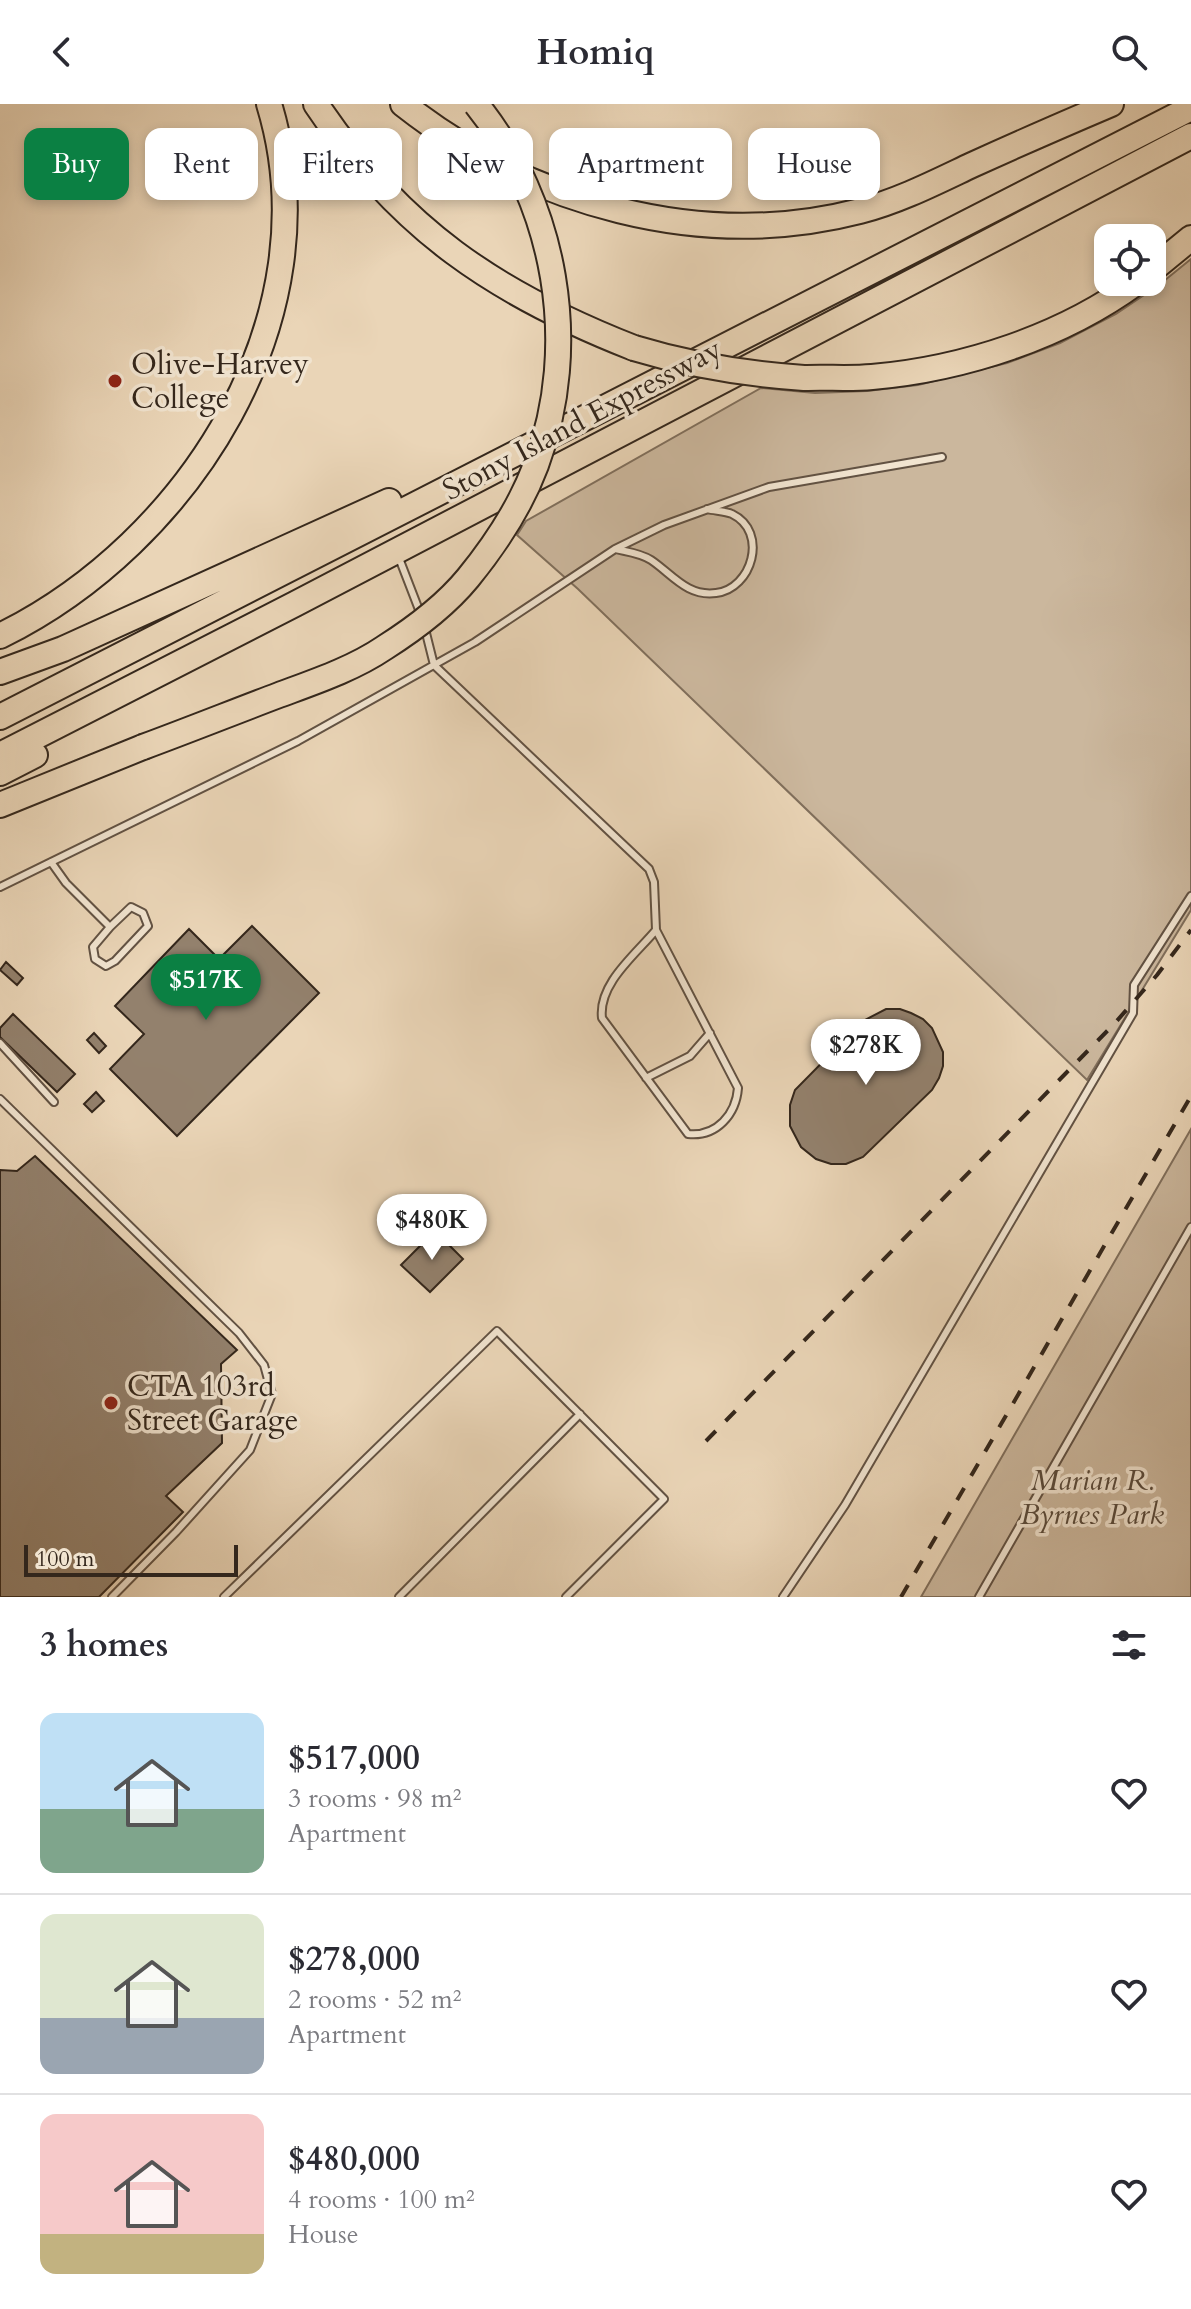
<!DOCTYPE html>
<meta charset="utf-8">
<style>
body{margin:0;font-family:Cardo,serif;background:#f7f7f7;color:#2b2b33;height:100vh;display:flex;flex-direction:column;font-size:30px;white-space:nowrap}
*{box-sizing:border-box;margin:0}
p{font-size:26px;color:#7c7c81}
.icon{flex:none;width:44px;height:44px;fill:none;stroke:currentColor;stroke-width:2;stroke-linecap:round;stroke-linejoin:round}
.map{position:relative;height:1493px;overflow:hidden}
.side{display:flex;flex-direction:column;background:#fff;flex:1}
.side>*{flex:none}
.guide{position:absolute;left:24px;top:24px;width:1144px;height:72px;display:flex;gap:16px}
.fabs{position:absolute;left:1094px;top:120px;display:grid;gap:16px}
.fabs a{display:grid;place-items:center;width:72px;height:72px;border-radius:16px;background:#fff;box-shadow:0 4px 12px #0003;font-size:40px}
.scale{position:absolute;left:24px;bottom:20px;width:214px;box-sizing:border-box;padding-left:8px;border:4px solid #34271c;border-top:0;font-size:22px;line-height:28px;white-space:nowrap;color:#34271c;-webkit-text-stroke:6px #f1e4d0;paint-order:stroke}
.price{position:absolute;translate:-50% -68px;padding:0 18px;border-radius:28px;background:#fff;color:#222;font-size:26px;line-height:52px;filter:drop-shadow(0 2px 4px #0008)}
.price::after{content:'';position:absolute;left:50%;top:48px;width:24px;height:18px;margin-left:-12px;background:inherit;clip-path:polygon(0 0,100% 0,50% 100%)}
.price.on{background:#0b8043;color:#fff}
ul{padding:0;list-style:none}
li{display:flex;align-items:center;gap:24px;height:200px;padding:0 40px}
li+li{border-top:2px solid #e1e1e2}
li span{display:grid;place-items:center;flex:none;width:224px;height:160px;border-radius:16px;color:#555}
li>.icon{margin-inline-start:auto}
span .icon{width:96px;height:96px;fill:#fffc;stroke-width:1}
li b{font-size:34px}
h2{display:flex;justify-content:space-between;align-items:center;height:96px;padding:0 40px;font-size:34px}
.chip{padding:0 28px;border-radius:16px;background:#fff;box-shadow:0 4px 12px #0003;font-size:28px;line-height:72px}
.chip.on{background:#0b8043;color:#fff}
header{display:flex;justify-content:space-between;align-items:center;height:104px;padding:0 40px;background:#fff;font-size:36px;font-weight:700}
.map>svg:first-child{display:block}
.green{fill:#cbb79d;stroke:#806f5c;stroke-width:2}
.building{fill:#93816d;stroke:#34271c;stroke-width:2}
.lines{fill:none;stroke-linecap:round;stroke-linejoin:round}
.lane-casing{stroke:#625243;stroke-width:10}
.highway-casing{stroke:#34271c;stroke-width:28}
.lane{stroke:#f1e4d0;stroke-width:6}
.highway{stroke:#ead5b7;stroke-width:24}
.rail{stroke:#34271c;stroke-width:4;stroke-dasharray:14 14;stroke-linecap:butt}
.highway-bridge-casing{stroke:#34271c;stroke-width:28;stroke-linecap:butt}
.highway-bridge{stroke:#ead5b7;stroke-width:24}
.poi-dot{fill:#8f2418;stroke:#f1e4d0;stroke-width:3}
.labels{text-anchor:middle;stroke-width:7;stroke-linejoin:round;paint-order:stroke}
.poi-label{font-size:30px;fill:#34271c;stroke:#f1e4d0;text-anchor:start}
.street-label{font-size:30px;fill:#34271c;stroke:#f1e4d0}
.park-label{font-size:30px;font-style:italic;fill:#5a4b3c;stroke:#f1e4d0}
</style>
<header><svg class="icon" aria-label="back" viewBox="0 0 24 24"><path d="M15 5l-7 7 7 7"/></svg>Homiq<svg class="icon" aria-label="search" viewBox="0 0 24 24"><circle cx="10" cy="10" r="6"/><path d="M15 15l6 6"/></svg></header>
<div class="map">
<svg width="1191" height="1493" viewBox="0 0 1191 1493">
<rect width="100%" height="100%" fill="#ead5b7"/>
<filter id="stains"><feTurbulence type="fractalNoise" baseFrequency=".0025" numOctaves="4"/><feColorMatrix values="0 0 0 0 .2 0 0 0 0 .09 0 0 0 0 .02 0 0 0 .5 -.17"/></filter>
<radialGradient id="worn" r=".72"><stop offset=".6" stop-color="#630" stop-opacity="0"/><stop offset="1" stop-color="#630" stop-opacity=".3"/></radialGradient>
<!-- green -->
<path class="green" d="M1191 155V806L1087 976 578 485 517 431 526 417 761 284 815 289 867 287 918 281 1007 259 1060 239 1116 210 1159 181Z
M1191 1025V1493H921Z"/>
<!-- building -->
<path class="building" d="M252 822 319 889 177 1032 110 965 144 930 115 902 189 825 219 855Z
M6 858 23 874 17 881 0 866Z
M886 905H900L911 909 923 915 932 924 943 948V962L939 974 932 986 863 1053 846 1060H831L816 1055 801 1043 790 1022V1001L795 986 863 917Z
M13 910 75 970 57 988 0 933V924Z
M94 929 106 942 99 949 87 936Z
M96 988 104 997 92 1008 84 1000Z
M35 1052 237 1246 221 1260 222 1339 166 1392 183 1408 99 1493H0V1066L17 1067Z
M435 1127 463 1155 430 1188 401 1161Z"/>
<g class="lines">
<!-- lane casing -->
<g class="lane-casing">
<path id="lane" d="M615 445C628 448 640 449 651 456 672 470 687 493 716 489 752 485 769 428 732 410 725 407 715 407 707 405
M399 454 421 511
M425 525 434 561 649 765 654 778 656 826 738 984C736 1010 717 1033 688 1030L602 914C598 880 635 851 656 826
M51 758 66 779 110 823 131 803 143 809 148 822 115 857 106 862 95 855 93 843 110 823
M0 783 298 637 475 538 615 445 664 421 769 383 942 353
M0 939 54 998
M646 974 690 952 710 929
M0 995 239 1229 264 1261 272 1290 250 1346 176 1428 112 1493
M224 1493 497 1227 664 1395 566 1493
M399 1493 580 1310
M783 1493 845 1401 1133 909 1134 881 1191 792
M979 1493 1191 1123"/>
</g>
<!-- highway casing -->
<g class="highway-casing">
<path id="highway" d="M316 0C399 125 496 190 634 244
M403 0C530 100 701 148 860 107 899 97 936 78 972 61 1018 40 1064 20 1111 0
M1152 166 1191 134
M804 274C826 273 849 275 872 273 964 265 1062 233 1137 178
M0 532C189 439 334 213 269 0
M0 568 63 545 389 397
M0 613 1191 4
M0 651 295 500 1191 32
M0 669 35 651
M0 701 143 643"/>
</g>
<!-- lane -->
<use href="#lane" class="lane"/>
<!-- highway -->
<use href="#highway" class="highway"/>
<!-- rail -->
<path class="rail" d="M706 1337 1115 919 1157 871 1191 826
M901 1493 1191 992"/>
<!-- highway-bridge casing -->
<g class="highway-bridge-casing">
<path id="highway-bridge" d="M634 244C690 261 745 270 804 274
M143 643C189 626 234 608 279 591 314 578 353 565 384 544 414 525 445 502 468 474 495 441 521 401 536 361 581 241 556 99 476 0"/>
</g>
<!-- highway-bridge -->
<use href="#highway-bridge" class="highway-bridge"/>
</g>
<!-- markers -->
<g class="poi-dot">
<circle cx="115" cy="277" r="8"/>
<circle cx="111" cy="1299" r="8"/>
</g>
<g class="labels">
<!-- poi labels -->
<g class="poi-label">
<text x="131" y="270">Olive-Harvey<tspan x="131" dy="34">College</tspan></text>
<text x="127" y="1292">CTA 103rd<tspan x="127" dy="34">Street Garage</tspan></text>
</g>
<!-- street labels -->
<g class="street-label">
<text transform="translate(582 315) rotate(-28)" y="10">Stony Island Expressway</text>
</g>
<!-- park labels -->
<g class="park-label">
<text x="1092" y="1386">Marian R.<tspan x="1092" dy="34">Byrnes Park</tspan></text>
</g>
</g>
<rect width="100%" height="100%" filter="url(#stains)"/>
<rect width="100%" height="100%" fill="url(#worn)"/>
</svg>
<div class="fabs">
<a><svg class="icon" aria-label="locate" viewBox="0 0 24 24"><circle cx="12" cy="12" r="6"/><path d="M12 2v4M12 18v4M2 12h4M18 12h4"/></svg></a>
</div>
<div class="scale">100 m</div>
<b class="price on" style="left:206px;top:918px">$517K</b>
<b class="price" style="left:866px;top:983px">$278K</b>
<b class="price" style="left:432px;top:1158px">$480K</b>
<div class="guide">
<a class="chip on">Buy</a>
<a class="chip">Rent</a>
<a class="chip">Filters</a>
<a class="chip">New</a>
<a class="chip">Apartment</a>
<a class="chip">House</a>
</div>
</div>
<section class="side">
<h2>3 homes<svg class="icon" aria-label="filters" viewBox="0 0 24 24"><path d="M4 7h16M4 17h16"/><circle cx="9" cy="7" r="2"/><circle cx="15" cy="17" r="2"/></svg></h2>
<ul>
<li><span style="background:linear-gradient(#bfe0f5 60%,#7fa58c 0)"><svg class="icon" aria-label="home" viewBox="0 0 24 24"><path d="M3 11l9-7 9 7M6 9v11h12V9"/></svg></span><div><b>$517,000</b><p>3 rooms · 98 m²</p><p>Apartment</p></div><svg class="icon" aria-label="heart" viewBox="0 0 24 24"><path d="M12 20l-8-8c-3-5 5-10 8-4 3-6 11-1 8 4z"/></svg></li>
<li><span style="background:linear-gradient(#dfe7d0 65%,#9aa5b1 0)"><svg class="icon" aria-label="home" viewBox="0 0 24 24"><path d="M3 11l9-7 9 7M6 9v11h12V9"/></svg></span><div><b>$278,000</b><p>2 rooms · 52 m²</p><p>Apartment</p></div><svg class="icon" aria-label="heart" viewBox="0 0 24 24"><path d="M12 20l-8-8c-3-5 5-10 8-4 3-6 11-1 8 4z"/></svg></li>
<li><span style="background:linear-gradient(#f6c9c9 75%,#c2b280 0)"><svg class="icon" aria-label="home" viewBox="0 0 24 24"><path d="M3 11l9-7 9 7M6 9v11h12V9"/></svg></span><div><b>$480,000</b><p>4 rooms · 100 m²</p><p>House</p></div><svg class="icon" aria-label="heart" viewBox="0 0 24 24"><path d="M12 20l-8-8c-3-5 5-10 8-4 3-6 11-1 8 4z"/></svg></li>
</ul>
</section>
